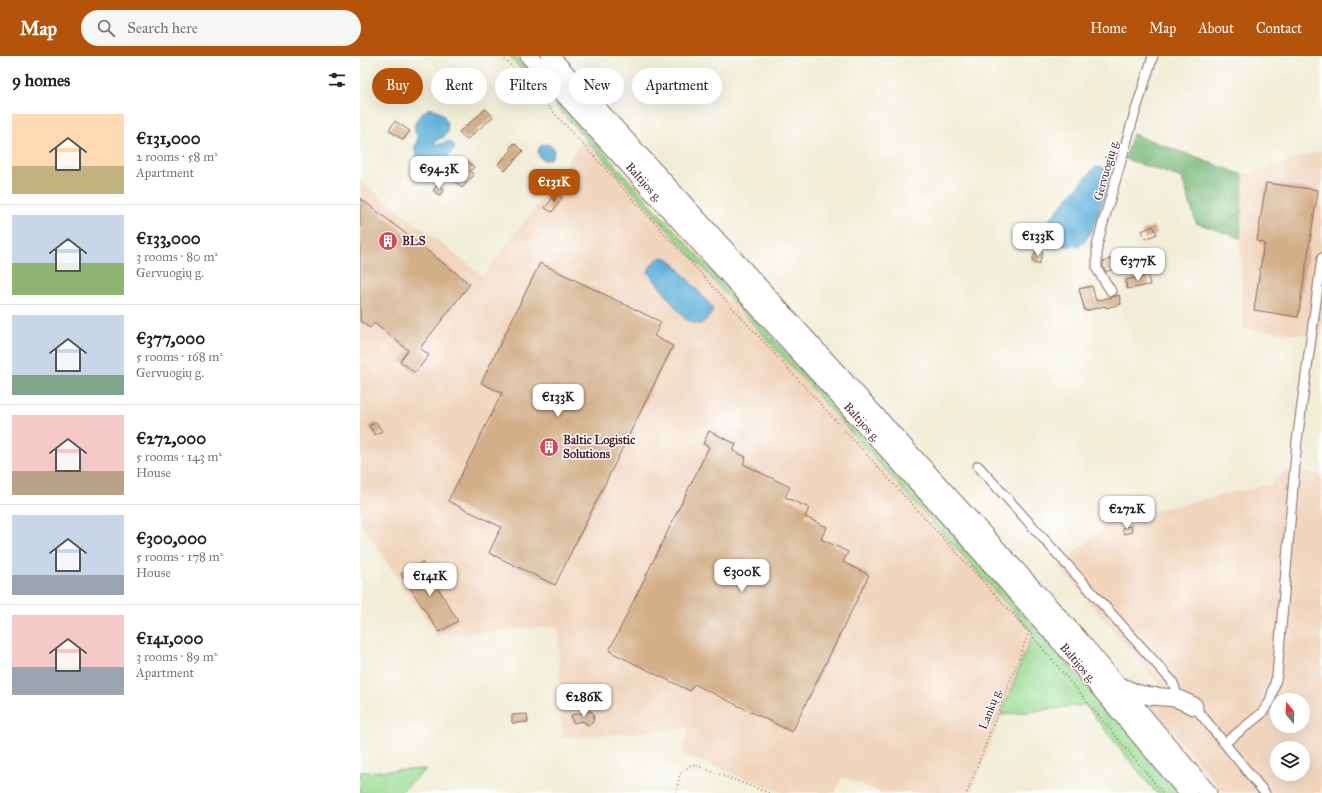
<!DOCTYPE html>
<meta charset="utf-8">
<style>
body{margin:0;font-family:"IM FELL Great Primer",serif;background:#f6f6f6;color:#222;height:100vh;display:flex;flex-direction:column;font-size:15px;white-space:nowrap}
*{box-sizing:border-box;margin:0}
p{font-size:13px;color:#767676}
.icon{flex:none;width:22px;height:22px;fill:none;stroke:currentColor;stroke-width:2;stroke-linecap:round;stroke-linejoin:round}
.map{position:relative;flex:1;overflow:hidden}
.panel{display:flex;flex-direction:column;background:#fff;width:360px}
.panel>*{flex:none}
.hud{position:absolute;left:12px;top:12px;width:380px;height:36px;display:flex;gap:8px}
.needle{width:26px;rotate:341deg}
.fabs{position:absolute;left:910px;top:637px;display:grid;gap:8px}
.fabs a{display:grid;place-items:center;width:40px;height:40px;border-radius:50%;background:#fff;box-shadow:0 4px 16px #0002;font-size:20px}
.price{position:absolute;translate:-50% -34px;padding:0 9px;border-radius:8px;background:#fff;color:#222;font-size:13px;line-height:26px;filter:drop-shadow(0 1px 2px #0008)}
.price::after{content:'';position:absolute;left:50%;top:24px;width:12px;height:9px;margin-left:-6px;background:inherit;clip-path:polygon(0 0,100% 0,50% 100%)}
.price.active{background:#b45309;color:#fff}
ul{padding:0;list-style:none}
li{display:flex;align-items:center;gap:12px;height:100px;padding:0 12px}
li+li{border-top:1px solid #e0e0e0}
li span{display:grid;place-items:center;flex:none;width:112px;height:80px;border-radius:0px;color:#555}
li>.icon{margin-inline-start:auto}
span .icon{width:48px;height:48px;fill:#fffc;stroke-width:1}
li b{font-size:17px}
h2{display:flex;justify-content:space-between;align-items:center;height:48px;padding:0 12px;font-size:17px}
.tag{padding:0 14px;border-radius:18px;background:#fff;box-shadow:0 4px 16px #0002;font-size:14px;line-height:36px}
.tag.active{background:#b45309;color:#fff}
header{display:flex;align-items:center;gap:24px;box-sizing:border-box;height:56px;padding:0 20px;background:#b45309;color:#fff}
header strong{font-size:19px}
nav{display:flex;gap:22px;margin-inline-start:auto;font-size:14px}
.search{width:280px;height:36px;background:#f6f6f6;display:flex;align-items:center;gap:10px;box-sizing:border-box;padding:0 14px;border-radius:22px;color:#767676;font-size:15px}
main{display:flex;flex:1;min-height:0}
.map>svg:first-child{display:block}
.built{fill:#f1d5bd;fill-rule:evenodd}
.green{fill:#9adb92;stroke:#727d5e}
.forest{fill:#7bbb7c;stroke:#626d54}
.water{fill:#5caed7;stroke:#536681}
.building{fill:#d3af88}
.lines{fill:none;stroke-linecap:round;stroke-linejoin:round}
.street-casing{stroke:#846767;stroke-width:11}
.highway-casing{stroke:#846767;stroke-width:19}
.path{stroke:#846767;stroke-width:1.5;stroke-dasharray:1 3;stroke-linecap:butt}
.street{stroke:#fff;stroke-width:9}
.highway{stroke:#fff;stroke-width:17}
.labels{text-anchor:middle;stroke-width:3;stroke-linejoin:round;paint-order:stroke}
.street-label{font-size:12px;fill:#4a1f2b;stroke:#fff}
.poi-label{font-size:12px;font-weight:bold;fill:#4a1f2b;stroke:#fff;text-anchor:start}
</style>
<header>
<strong>Map</strong>
<div class="search"><svg class="icon" aria-label="search" viewBox="0 0 24 24"><circle cx="10" cy="10" r="6"/><path d="M15 15l6 6"/></svg>Search here</div>
<nav><a>Home</a><a>Map</a><a>About</a><a>Contact</a></nav>
</header>
<main>
<section class="panel">
<h2>9 homes<svg class="icon" aria-label="filters" viewBox="0 0 24 24"><path d="M4 7h16M4 17h16"/><circle cx="9" cy="7" r="2"/><circle cx="15" cy="17" r="2"/></svg></h2>
<ul>
<li><span style="background:linear-gradient(#ffd9b3 65%,#c2b280 0)"><svg class="icon" aria-label="home" viewBox="0 0 24 24"><path d="M3 11l9-7 9 7M6 9v11h12V9"/></svg></span><div><b>€131,000</b><p>2 rooms · 58 m²</p><p>Apartment</p></div></li>
<li><span style="background:linear-gradient(#c9d6e8 60%,#8fb573 0)"><svg class="icon" aria-label="home" viewBox="0 0 24 24"><path d="M3 11l9-7 9 7M6 9v11h12V9"/></svg></span><div><b>€133,000</b><p>3 rooms · 80 m²</p><p>Gervuogių g.</p></div></li>
<li><span style="background:linear-gradient(#c9d6e8 75%,#7fa58c 0)"><svg class="icon" aria-label="home" viewBox="0 0 24 24"><path d="M3 11l9-7 9 7M6 9v11h12V9"/></svg></span><div><b>€377,000</b><p>5 rooms · 168 m²</p><p>Gervuogių g.</p></div></li>
<li><span style="background:linear-gradient(#f6c9c9 70%,#b9a48a 0)"><svg class="icon" aria-label="home" viewBox="0 0 24 24"><path d="M3 11l9-7 9 7M6 9v11h12V9"/></svg></span><div><b>€272,000</b><p>5 rooms · 143 m²</p><p>House</p></div></li>
<li><span style="background:linear-gradient(#c9d6e8 75%,#9aa5b1 0)"><svg class="icon" aria-label="home" viewBox="0 0 24 24"><path d="M3 11l9-7 9 7M6 9v11h12V9"/></svg></span><div><b>€300,000</b><p>5 rooms · 178 m²</p><p>House</p></div></li>
<li><span style="background:linear-gradient(#f6c9c9 65%,#9aa5b1 0)"><svg class="icon" aria-label="home" viewBox="0 0 24 24"><path d="M3 11l9-7 9 7M6 9v11h12V9"/></svg></span><div><b>€141,000</b><p>3 rooms · 89 m²</p><p>Apartment</p></div></li>
</ul>
</section>
<div class="map">
<svg width="962" height="737" viewBox="0 0 962 737">
<rect width="100%" height="100%" fill="#fff"/>
<filter id="ink" filterUnits="userSpaceOnUse"><feTurbulence type="fractalNoise" baseFrequency=".025" numOctaves="2"/><feDisplacementMap in="SourceGraphic" scale="8" xChannelSelector="R" yChannelSelector="G"/><feConvolveMatrix kernelMatrix="1 2 1 2 8 2 1 2 1" color-interpolation-filters="sRGB"/></filter>
<filter id="wash" filterUnits="userSpaceOnUse"><feTurbulence type="fractalNoise" baseFrequency=".012" numOctaves="4" result="noise"/><feDisplacementMap in="SourceGraphic" scale="16" xChannelSelector="R" yChannelSelector="G"/><feGaussianBlur stdDeviation="0.9" result="paint"/><feColorMatrix in="noise" values="0 0 0 0 0 0 0 0 0 0 0 0 0 0 0 0 0 1.4 0 .05"/><feComposite in="paint" operator="in"/></filter>
<g filter="url(#wash)">
<rect width="100%" height="100%" fill="#f1edd7"/>
<!-- built -->
<path class="built" d="M225 83 673 577 611 737H521L482 721 475 737H423L322 698 328 673 202 682 198 570 77 580 0 466V125L123 220 195 125 219 89Z
M962 95V281L883 272 880 182 883 119Z
M929 413 962 419V737H864L774 630 802 632 699 510 753 464 910 428ZM917 644H943V670H917ZM917 692H943V718H917Z"/>
<!-- green -->
<path class="green" d="M149 0H156L511 390 626 515 776 686 819 737H796L725 649 641 659 673 577 197 51Z
M67 713 39 737H0V716Z"/>
<!-- forest -->
<path class="forest" d="M773 78 883 119 880 182 836 167 822 122 765 103Z"/>
<!-- water -->
<path class="water" d="M68 53C82 51 89 65 87 77L84 81 77 84 75 87 77 89 90 85C93 88 95 90 94 94L77 112C66 112 54 103 55 91 56 88 57 85 58 81 50 70 57 60 68 53Z
M178 96a8 8 0 1 1 16 0a8 8 0 1 1-16 0Z
M735 111 744 112 748 117 749 122C745 137 733 183 720 189 708 194 691 186 681 181L680 174Z
M303 201 310 203 352 251V256L350 260 341 268H336L325 263 288 216C289 210 297 202 303 201Z"/>
<g id="blocks">
<!-- building -->
<path class="building" d="M126 53 133 61 106 84 99 76Z
M35 65 50 75 43 84 29 74Z
M154 87 163 95 145 115 138 108 152 94 150 92Z
M97 102 105 110 108 106 114 111 110 115 114 119 102 132 84 115Z
M906 127 958 134 938 261 894 254 904 187 897 185Z
M78 129 84 134 79 140 73 134Z
M196 137 202 142 192 156 185 152Z
M0 142 110 228 60 292 69 299 55 317 40 305 48 294 14 267 10 272 0 265Z
M793 170 797 178 785 183 782 175Z
M676 194 683 196 679 208 672 205Z
M759 199 764 209 746 216 743 211V206Z
M180 207 301 266 294 280 313 290 195 529 129 497 141 471 88 445 142 337 121 327Z
M788 219 790 229 767 233 766 224Z
M732 230 736 245 759 239 761 248 746 252 745 250 725 255 719 233Z
M16 366 22 375 15 379 9 370Z
M349 375 376 388 373 395 386 401 383 408 430 431 425 441 449 452 445 461 467 471 461 483 488 496 483 506 509 519 432 676 334 628 330 635 249 595 349 391 343 388Z
M771 470 772 476 764 478 762 472Z
M62 506 98 565 79 576 41 518Z
M228 655H231L234 659 233 666 229 669 222 665 213 667 211 659 223 657Z
M167 658 168 666 152 667V659Z"/>
</g>
</g>
<g filter="url(#ink)">
<use href="#blocks" fill-opacity="0" stroke="#846767" stroke-width="1"/>
<g class="lines">
<!-- street casing -->
<g class="street-casing">
<path id="street" d="M751 235 737 213V190L742 171 773 63 793 0
M618 410 812 625 815 632 816 642
M834 650 905 737
M865 687 901 658 910 646 917 619 937 385 962 202"/>
</g>
<!-- highway casing -->
<g class="highway-casing">
<path id="highway" d="M169 0 604 478 708 595 828 737
M190 0 718 582 848 737
M760 630 776 637 790 640 816 642 834 650"/>
</g>
<!-- path -->
<path class="path" d="M142 0 669 576 803 737
M316 737 320 718 332 708 409 737
M607 737 669 576"/>
<!-- street -->
<use href="#street" class="street"/>
<!-- highway -->
<use href="#highway" class="highway"/>
</g>
</g>
<!-- icons -->
<defs>
<g id="building-disc" transform="scale(1)"><circle r="9.5" fill="#d1495b" stroke="#fff"/><path d="M-4-6H4V6H1V3H-1V6H-4ZM-2.5-4.3h1.7v1.8h-1.7ZM.8-4.3h1.7v1.8H.8ZM-2.5-1h1.7V.8h-1.7ZM.8-1h1.7V.8H.8Z" fill="#fff"/></g>
</defs>
<g fill-rule="evenodd">
<use href="#building-disc" x="28" y="185"/>
<use href="#building-disc" x="189" y="391"/>
</g>
<g class="labels">
<!-- street labels -->
<g class="street-label">
<text transform="translate(746 114) rotate(-74)" y="4">Gervuogių g.</text>
<text transform="translate(284 126) rotate(48)" y="4">Baltijos g.</text>
<text transform="translate(502 366) rotate(48)" y="4">Baltijos g.</text>
<text transform="translate(718 607) rotate(49)" y="4">Baltijos g.</text>
<text transform="translate(630 653) rotate(-69)" y="4">Lankų g.</text>
</g>
<!-- poi labels -->
<g class="poi-label">
<text x="42" y="189">BLS</text>
<text x="203" y="388">Baltic Logistic<tspan x="203" dy="14">Solutions</tspan></text>
</g>
</g>
</svg>
<div class="fabs">
<a><svg class="needle" viewBox="-14 -14 28 28"><path d="M0-13l5 13h-10z" fill="#e53935"/><path d="M0 13l5-13h-10z" fill="#767676"/></svg></a>
<a><svg class="icon" aria-label="layers" viewBox="0 0 24 24"><path d="M12 4l9 5-9 5-9-5zM3 14l9 5 9-5"/></svg></a>
</div>
<b class="price" style="left:79px;top:134px">€94.3K</b>
<b class="price active" style="left:194px;top:147px">€131K</b>
<b class="price" style="left:678px;top:201px">€133K</b>
<b class="price" style="left:778px;top:226px">€377K</b>
<b class="price" style="left:198px;top:362px">€133K</b>
<b class="price" style="left:767px;top:474px">€272K</b>
<b class="price" style="left:382px;top:537px">€300K</b>
<b class="price" style="left:70px;top:541px">€141K</b>
<b class="price" style="left:224px;top:662px">€286K</b>
<div class="hud">
<a class="tag active">Buy</a>
<a class="tag">Rent</a>
<a class="tag">Filters</a>
<a class="tag">New</a>
<a class="tag">Apartment</a>
</div>
</div>
</main>
